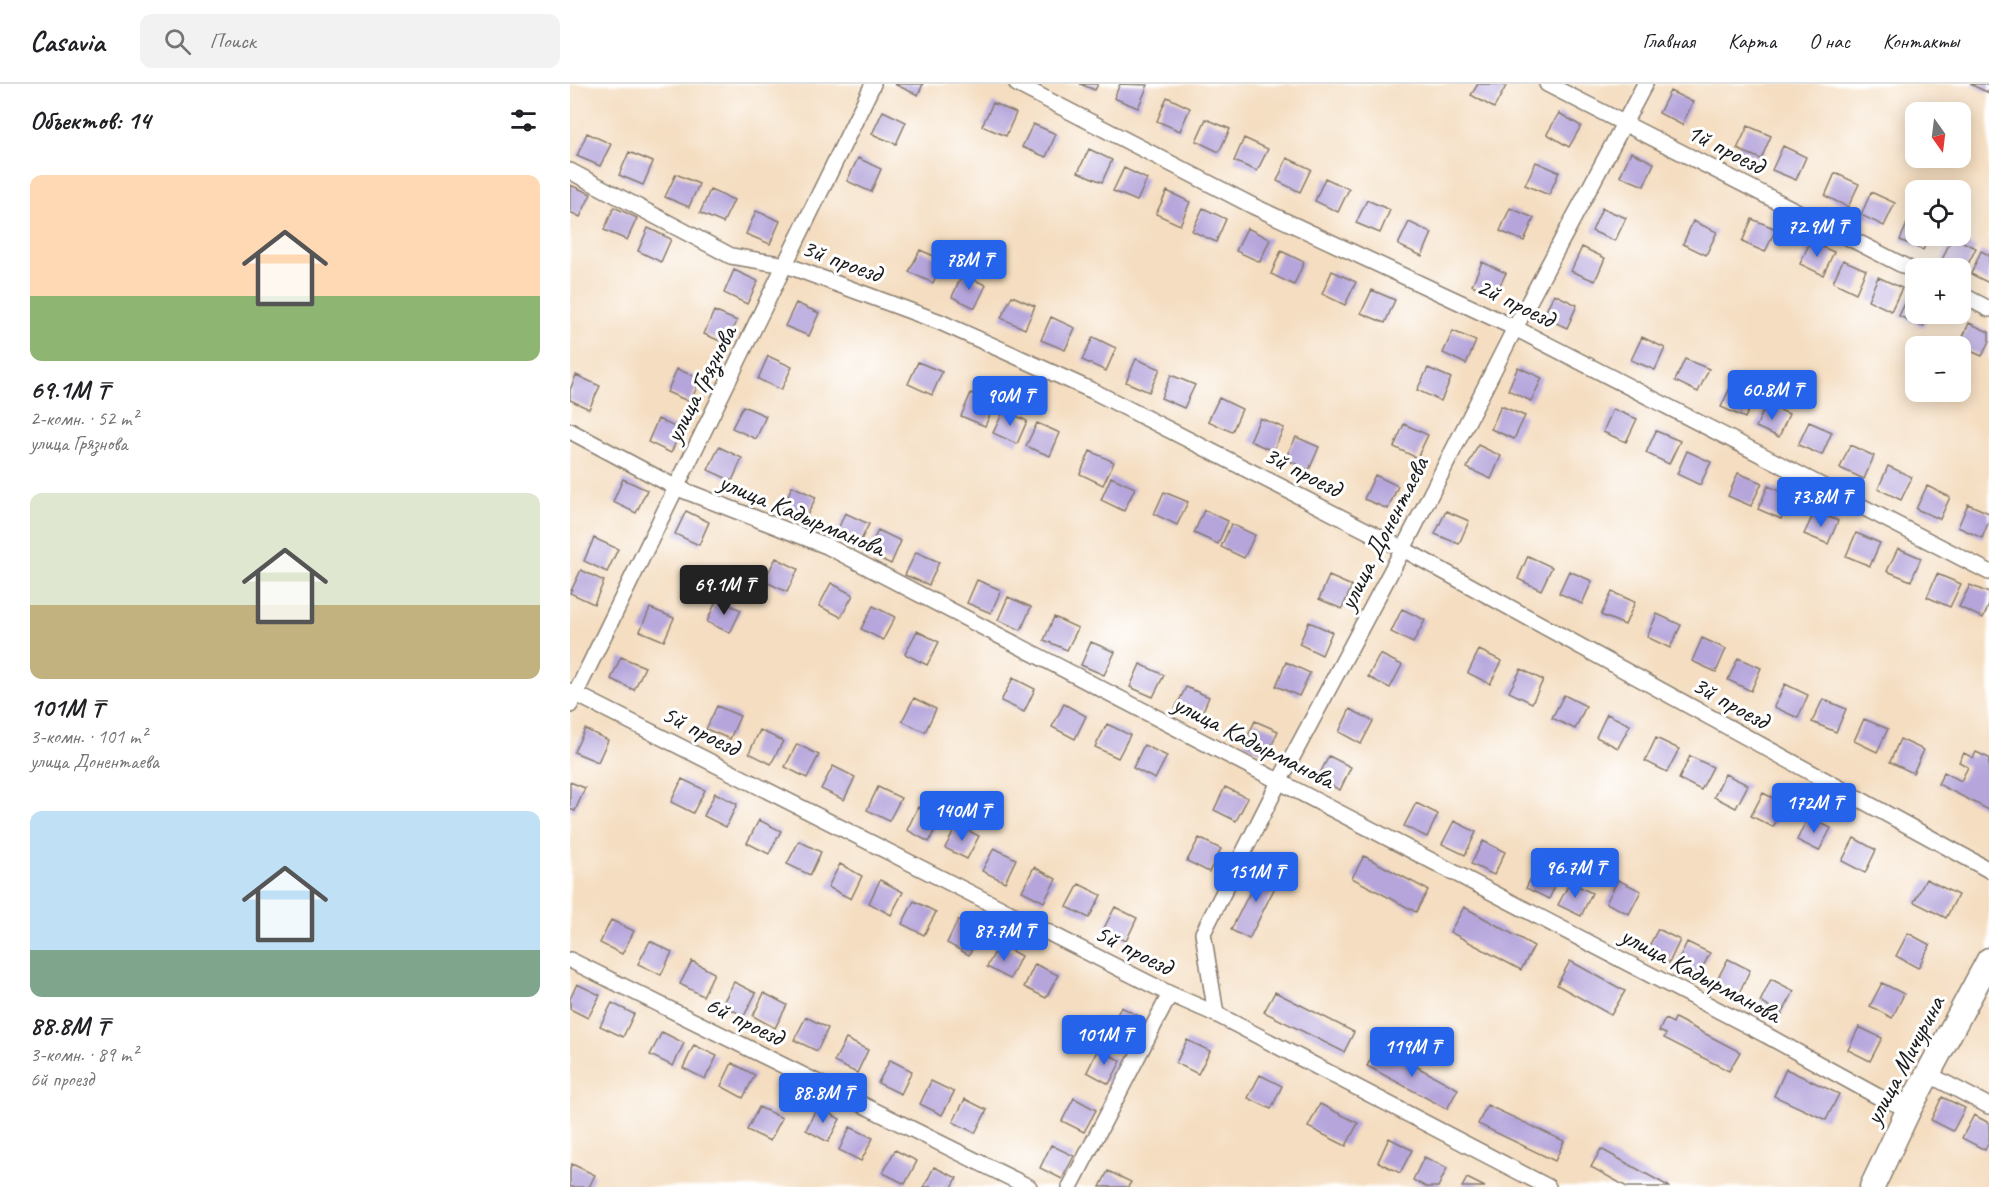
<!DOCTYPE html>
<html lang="ru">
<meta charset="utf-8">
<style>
body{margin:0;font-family:Caveat,sans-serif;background:#f2f2f2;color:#202124;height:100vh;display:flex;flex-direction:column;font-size:22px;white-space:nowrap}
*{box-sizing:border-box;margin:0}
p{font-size:20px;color:#757577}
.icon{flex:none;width:33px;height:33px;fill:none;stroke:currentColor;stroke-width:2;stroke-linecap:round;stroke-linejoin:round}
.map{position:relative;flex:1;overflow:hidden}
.panel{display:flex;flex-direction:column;background:#fff;width:570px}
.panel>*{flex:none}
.needle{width:39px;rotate:166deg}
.tools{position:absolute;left:1335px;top:18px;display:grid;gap:12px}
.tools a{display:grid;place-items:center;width:66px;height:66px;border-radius:12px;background:#fff;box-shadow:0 3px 15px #0003;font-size:30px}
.price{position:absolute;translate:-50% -51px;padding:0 14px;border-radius:6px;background:#2563eb;color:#fff;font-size:20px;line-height:39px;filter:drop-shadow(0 2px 3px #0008)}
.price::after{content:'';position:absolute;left:50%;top:36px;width:18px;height:14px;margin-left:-9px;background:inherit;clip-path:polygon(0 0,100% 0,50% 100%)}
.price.selected{background:#222;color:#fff}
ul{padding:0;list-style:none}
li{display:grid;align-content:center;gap:12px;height:318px;padding:0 30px}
li span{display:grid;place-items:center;height:186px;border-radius:12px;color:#555}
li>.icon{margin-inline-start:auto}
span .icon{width:108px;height:108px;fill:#fffc;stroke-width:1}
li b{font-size:26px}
h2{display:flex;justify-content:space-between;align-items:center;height:72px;padding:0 30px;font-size:26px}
header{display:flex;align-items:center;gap:36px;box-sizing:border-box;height:84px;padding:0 30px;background:#fff;border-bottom:2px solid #e0e0e0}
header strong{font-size:28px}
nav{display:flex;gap:33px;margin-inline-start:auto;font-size:21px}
.search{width:420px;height:54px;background:#f2f2f2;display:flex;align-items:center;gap:15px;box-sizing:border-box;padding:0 21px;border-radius:12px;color:#757577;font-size:22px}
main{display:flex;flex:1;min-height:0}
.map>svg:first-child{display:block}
.building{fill:#b5a5db}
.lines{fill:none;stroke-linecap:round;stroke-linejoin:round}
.street-casing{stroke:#887c6e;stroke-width:18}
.primary-casing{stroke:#887c6e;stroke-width:27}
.street{stroke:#fff;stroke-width:15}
.primary{stroke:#fff;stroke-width:24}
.labels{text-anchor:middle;stroke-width:6;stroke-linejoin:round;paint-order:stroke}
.street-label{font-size:26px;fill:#1c1c1c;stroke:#fff}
</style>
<header>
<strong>Casavia</strong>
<div class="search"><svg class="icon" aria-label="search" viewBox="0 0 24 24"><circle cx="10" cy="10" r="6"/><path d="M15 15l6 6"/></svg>Поиск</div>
<nav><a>Главная</a><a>Карта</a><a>О нас</a><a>Контакты</a></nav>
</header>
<main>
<section class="panel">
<h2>Объектов: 14<svg class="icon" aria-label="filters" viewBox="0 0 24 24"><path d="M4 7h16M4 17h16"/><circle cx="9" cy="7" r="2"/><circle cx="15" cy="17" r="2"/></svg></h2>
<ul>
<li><span style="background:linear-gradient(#ffd9b3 65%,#8fb573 0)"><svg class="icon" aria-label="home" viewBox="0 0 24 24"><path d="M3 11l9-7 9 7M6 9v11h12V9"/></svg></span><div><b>69.1M ₸</b><p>2-комн. · 52 m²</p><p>улица Грязнова</p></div></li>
<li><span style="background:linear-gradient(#dfe7d0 60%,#c2b280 0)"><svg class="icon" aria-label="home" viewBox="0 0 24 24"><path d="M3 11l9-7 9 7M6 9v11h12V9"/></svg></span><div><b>101M ₸</b><p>3-комн. · 101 m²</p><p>улица Донентаева</p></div></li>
<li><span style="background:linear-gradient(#bfe0f5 75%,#7fa58c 0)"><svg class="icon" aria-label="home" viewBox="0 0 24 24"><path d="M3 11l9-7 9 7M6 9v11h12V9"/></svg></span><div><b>88.8M ₸</b><p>3-комн. · 89 m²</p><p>6й проезд</p></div></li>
</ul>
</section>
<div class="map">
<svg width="1419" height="1103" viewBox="0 0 1419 1103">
<rect width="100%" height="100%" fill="#fff"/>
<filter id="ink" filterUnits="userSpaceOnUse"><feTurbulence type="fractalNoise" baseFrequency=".0167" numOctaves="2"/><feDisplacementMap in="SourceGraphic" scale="12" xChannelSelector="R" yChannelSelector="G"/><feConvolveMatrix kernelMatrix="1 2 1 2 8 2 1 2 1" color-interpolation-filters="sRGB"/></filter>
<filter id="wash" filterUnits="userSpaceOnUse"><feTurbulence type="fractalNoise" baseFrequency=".008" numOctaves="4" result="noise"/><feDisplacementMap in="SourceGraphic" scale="24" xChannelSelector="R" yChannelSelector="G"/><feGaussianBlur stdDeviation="1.35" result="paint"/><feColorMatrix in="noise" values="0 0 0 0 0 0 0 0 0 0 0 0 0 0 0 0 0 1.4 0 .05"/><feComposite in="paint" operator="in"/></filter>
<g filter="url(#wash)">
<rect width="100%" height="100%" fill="#f4ddc0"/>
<g id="blocks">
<!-- building -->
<path class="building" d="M324 0H353L348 11Z
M510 0H528L525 6Z
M550 0 578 1 568 24 544 14Z
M908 0H932L936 2 924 24 901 11Z
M1400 0H1419V9Z
M1100 7 1123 18 1112 41 1089 29Z
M597 13 620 24 610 47 587 37Z
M423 19 446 29 436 52 412 42Z
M313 27 336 38 326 60 302 50Z
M989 29 1011 42 999 63 977 50Z
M636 35 660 45 649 68 626 57Z
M463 40 486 50 476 73 452 63Z
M1178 42 1201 52 1191 75 1167 65Z
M17 49 41 60 30 82 7 72Z
M674 54 698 65 687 87 664 77Z
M1213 62 1236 73 1226 96 1202 86Z
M519 65 542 76 532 98 508 88Z
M59 68 83 78 73 101 49 91Z
M1061 68 1084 79 1074 102 1050 92Z
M288 74 311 85 301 108 277 97Z
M717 74 741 85 730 108 707 97Z
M966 78 989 88 979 111 955 101Z
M554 84 577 95 567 117 543 107Z
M1265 89 1289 100 1278 123 1255 112Z
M106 90 129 100 119 123 95 113Z
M755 94 779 105 768 128 745 117Z
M0 101 21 110 10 133 0 128Z
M140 106 164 116 153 139 130 129Z
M597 107 620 118 610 141 586 130Z
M1301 108 1325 119 1314 142 1291 131Z
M797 116 820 126 810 149 786 139Z
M44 123 67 134 57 156 34 146Z
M633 124 656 135 646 158 622 147Z
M940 124 964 134 954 157 930 147Z
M1032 124 1056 134 1045 157 1022 147Z
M186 127 210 137 200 160 176 150Z
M1340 133 1346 135V152H1360L1353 166 1330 156Z
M1182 135 1206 145 1195 168 1172 158Z
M1123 137 1147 148 1136 171 1113 160Z
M839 138 862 149 852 172 828 161Z
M78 144 101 155 91 178 68 167Z
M677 144 700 155 690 178 666 167Z
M1382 153 1406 164 1395 186 1372 176Z
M1240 158 1264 168 1253 191 1230 180Z
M1012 163 1035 174 1025 197 1001 187Z
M350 166 373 176 363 199 339 188Z
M711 167 734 178 724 201 701 190Z
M1411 167 1419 171V199L1401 190Z
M1273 176 1296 186 1286 209 1263 198Z
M912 178 936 189 925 211 902 201Z
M164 186 188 197 177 220 154 209Z
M762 187 786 198 775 221 752 210Z
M392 191 416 201 405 224 382 213Z
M1308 193 1332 204 1321 227 1298 216Z
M802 206 825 216 815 239 791 229Z
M1340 209 1346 212V230H1359L1353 243 1329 232Z
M984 210 1007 221 997 244 973 233Z
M442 212 465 222 455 245 431 234Z
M226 219 249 229 239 252 215 242Z
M144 227 167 237 157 260 134 250Z
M481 233 505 244 495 266 471 256Z
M1399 239 1419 248V258L1412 272 1389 262Z
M883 247 906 257 896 280 873 269Z
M523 253 546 264 536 287 512 276Z
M1072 253 1095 264 1085 286 1061 276Z
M198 272 222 283 211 306 188 295Z
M566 275 590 285 579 308 556 298Z
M1115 275 1139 285 1128 308 1105 297Z
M348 278 372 288 362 311 338 300Z
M948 283 972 294 961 317 938 306Z
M858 284 881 294 871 317 847 306Z
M107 285 131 295 120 318 97 308Z
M6 291 30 302 19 325 0 316V306Z
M601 291 625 301 614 324 591 314Z
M1162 300 1185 311 1175 334 1151 323Z
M401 309 425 320 415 342 391 332Z
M649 314 672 325 662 348 638 337Z
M1196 320 1219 330 1209 353 1186 343Z
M173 322 196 332 186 355 162 344Z
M931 322 955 332 944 355 921 345Z
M1043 325 1067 335 1056 358 1033 348Z
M434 326 457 337 447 360 423 349Z
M690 334 714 344 703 367 680 357Z
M88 335 111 346 101 369 78 358Z
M1239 338 1262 348 1252 371 1228 361Z
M467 339 490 349 480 372 456 362Z
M834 340 858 351 847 374 824 363Z
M1086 347 1110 357 1099 380 1076 369Z
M726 353 749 363 739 386 715 375Z
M908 361 931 372 921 395 897 384Z
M1280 361 1304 372 1294 395 1270 384Z
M149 363 172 374 162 397 138 386Z
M520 367 544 378 533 401 510 390Z
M1117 367 1141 378 1130 401 1107 390Z
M1318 382 1342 393 1331 416 1308 405Z
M1168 389 1192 399 1181 422 1158 412Z
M805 391 828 402 818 425 794 415Z
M541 393 565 404 554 427 531 416Z
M53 395 77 406 66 429 43 418Z
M222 402 246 413 235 436 212 425Z
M1198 402 1221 412 1211 435 1188 425Z
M1357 402 1380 413 1370 435 1346 425Z
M594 408 618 418 607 441 584 430Z
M1398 420 1419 429V437L1412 454 1388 443Z
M634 426 658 437 648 460 624 449Z
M116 427 139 438 129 461 105 450Z
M876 427 899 437 889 460 865 450Z
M1245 427 1268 437 1258 460 1234 450Z
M275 429 299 440 288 462 265 452Z
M661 440 685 451 674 474 651 463Z
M308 446 331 457 321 480 298 469Z
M1286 449 1310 459 1300 482 1276 472Z
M24 454 48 465 37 488 14 477Z
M1328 464 1351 474 1341 497 1317 487Z
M346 468 369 478 359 501 335 491Z
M958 472 982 483 971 506 948 495Z
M206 474 228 485 217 508 194 497Z
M11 486 34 497 24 520 0 509Z
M999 487 1022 497 1012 520 989 509Z
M1367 490 1391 500 1380 523 1357 513Z
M759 492 782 502 772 525 749 515Z
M407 496 431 506 421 529 397 519Z
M261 499 283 511 271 533 249 522Z
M1400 501 1419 509V521L1413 534 1389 523Z
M1042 508 1065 518 1055 541 1031 531Z
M438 513 461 523 451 546 428 536Z
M147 515 171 526 160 549 137 538Z
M303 522 325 533 313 556 291 545Z
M80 524 104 534 94 557 70 547Z
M832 525 855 536 843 559 821 548Z
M1087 530 1111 541 1100 564 1077 553Z
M484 533 508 544 497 566 474 556Z
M739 538 762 548 752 571 729 560Z
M347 547 369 558 357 581 335 570Z
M1132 554 1156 565 1146 588 1122 577Z
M521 558 545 568 534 591 511 581Z
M909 566 932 577 920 600 898 589Z
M810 570 832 581 820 604 798 593Z
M51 573 75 583 64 606 41 595Z
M1168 574 1191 584 1181 607 1158 596Z
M716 578 740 589 729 612 706 602Z
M570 580 594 591 583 613 560 603Z
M951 585 973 596 962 619 939 608Z
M443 594 465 605 454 628 431 617Z
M1215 600 1238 611 1228 634 1204 623Z
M616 603 639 613 629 636 605 625Z
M994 611 1016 622 1005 645 982 634Z
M344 614 366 625 355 648 332 637Z
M1253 615 1276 625 1266 648 1242 638Z
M494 620 516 632 505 655 482 643Z
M147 622 170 632 160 655 136 645Z
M780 625 803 637 791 660 769 648Z
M1037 630 1060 641 1048 664 1026 653Z
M1294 635 1318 645 1307 668 1284 657Z
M685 637 708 647 698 670 674 660Z
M537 640 560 651 548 674 525 663Z
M15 645 38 656 28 678 4 668Z
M190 646 213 657 201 680 179 669Z
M1086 654 1109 665 1097 688 1075 677Z
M1330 655 1354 666 1343 689 1320 678Z
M227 660 249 671 237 694 215 683Z
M574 661 597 672 585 695 563 684Z
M1406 668 1419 674V726L1368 700 1374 688 1391 697 1398 683 1389 678 1394 669 1403 674Z
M759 672 781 683 770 706 747 695Z
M1120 672 1143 683 1131 706 1109 695Z
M263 682 285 693 274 716 251 705Z
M1155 690 1178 701 1166 724 1144 713Z
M112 695 135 706 123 729 101 718Z
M0 698 15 704 5 727 0 725Z
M308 703 331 714 319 737 297 726Z
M655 703 678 714 666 737 644 726Z
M145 709 167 720 156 743 134 732Z
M1193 709 1215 720 1203 743 1181 732Z
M846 719 868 730 857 753 834 742Z
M348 723 370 734 359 758 337 746Z
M1238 733 1261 744 1249 767 1227 756Z
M189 736 211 747 199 770 177 759Z
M884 737 906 748 895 771 872 760Z
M387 741 409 752 397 775 375 764Z
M629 754 651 765 639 788 617 777Z
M1284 754 1306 766 1295 789 1272 777Z
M229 757 251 768 240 791 217 780Z
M913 757 935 768 924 791 901 780Z
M424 764 446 775 435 798 412 787Z
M794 772 858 806 846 828 782 794Z
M270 780 292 792 281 815 258 803Z
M968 781 990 792 979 815 956 804Z
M693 782 711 791 679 855 661 846Z
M464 783 486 795 474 818 452 807Z
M1356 795 1388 811 1376 834 1344 818Z
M310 796 333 808 321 831 299 819Z
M1048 796 1071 807 1059 830 1036 819Z
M1000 798 1022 809 1011 832 988 821Z
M509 800 531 811 519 834 497 823Z
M344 817 366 828 354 851 332 840Z
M545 823 567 834 556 857 533 846Z
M894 823 964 862 951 886 880 848Z
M41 836 64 847 52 870 30 859Z
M388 836 411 848 399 871 377 859Z
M1088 845 1110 856 1099 879 1076 868Z
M1338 849 1360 861 1348 884 1326 872Z
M80 857 102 868 91 891 68 880Z
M1117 858 1140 869 1128 892 1106 881Z
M429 860 451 872 440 895 417 883Z
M1158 875 1180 886 1169 909 1146 898Z
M122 877 144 889 133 912 110 900Z
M1000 877 1055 907 1041 931 987 901Z
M465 880 488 891 476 914 454 903Z
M1201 895 1224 907 1212 930 1190 918Z
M164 898 186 909 174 932 152 921Z
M1312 899 1334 910 1322 934 1300 922Z
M7 900 30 911 18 934 0 925V915Z
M705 908 784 948 774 968 694 928Z
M194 909 217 921 205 944 183 932Z
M42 919 64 930 53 953 30 942Z
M551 923 573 934 562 957 539 946Z
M236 933 258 944 247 967 224 956Z
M1105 934 1170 968 1159 987 1094 954 1096 950 1089 947 1095 935 1103 939Z
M1289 943 1312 954 1300 977 1278 966Z
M92 948 114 959 103 982 80 971Z
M276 955 298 966 287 989 264 978Z
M617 956 640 967 628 990 606 979Z
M124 961 147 972 135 995 113 984Z
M808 962 888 1005 877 1025 797 982Z
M528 965 551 977 539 1000 517 988Z
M320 976 342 987 331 1010 308 999Z
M162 979 185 991 173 1014 151 1002Z
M1216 985 1269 1010 1256 1036 1204 1012Z
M690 991 712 1002 701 1025 678 1014Z
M361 997 384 1008 372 1031 350 1020Z
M1372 1013 1395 1024 1383 1047 1361 1036Z
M504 1014 526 1026 514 1048 492 1037Z
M395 1015 417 1026 405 1049 383 1038Z
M750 1020 788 1039 776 1062 738 1043Z
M917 1021 994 1057 985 1077 908 1040Z
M189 1023 212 1034 200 1057 177 1046Z
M247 1023 270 1035 258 1058 236 1046Z
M1404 1031 1419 1039V1057L1415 1066 1392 1054Z
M280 1043 303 1054 291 1077 269 1066Z
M819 1054 842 1066 830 1089 808 1078Z
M481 1061 504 1072 492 1095 470 1084Z
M1031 1065 1100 1103H1057L1021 1083Z
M325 1066 347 1077 335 1100 313 1089Z
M854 1073 877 1084 868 1103H856L843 1096Z
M2 1080 25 1091 19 1103H0V1084Z
M364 1083 387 1094 382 1103H354Z
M538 1087 561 1098 558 1103H530Z
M897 1094 915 1103H892Z"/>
</g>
</g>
<g filter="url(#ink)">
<use href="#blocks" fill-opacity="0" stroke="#887c6e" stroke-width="1.5"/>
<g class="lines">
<!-- street casing -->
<g class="street-casing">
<path id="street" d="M447 0 683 122 945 244 1419 488
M977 0 1346 188
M0 87 161 172 216 181 370 238 523 307 833 465 1419 786
M1390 210 1419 225
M0 347 105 403 257 462 1196 951 1307 1012 1339 1025
M0 607 600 910 646 930 978 1103
M0 621 303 0
M0 876 459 1103
M646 930 633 849 709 698 833 465 945 244 1075 0
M1358 990 1419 1022
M500 1103 600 910"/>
</g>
<!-- primary casing -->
<g class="primary-casing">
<path id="primary" d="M1302 1103 1339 1025 1419 876"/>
</g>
<!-- street -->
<use href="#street" class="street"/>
<!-- primary -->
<use href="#primary" class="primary"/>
</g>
</g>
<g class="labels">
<!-- street labels -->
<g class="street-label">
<text transform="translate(1156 64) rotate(27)" y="9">1й проезд</text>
<text transform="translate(272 176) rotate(20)" y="9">3й проезд</text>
<text transform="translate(946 218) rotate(26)" y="9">2й проезд</text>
<text transform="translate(130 300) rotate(-63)" y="9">улица Грязнова</text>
<text transform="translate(733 387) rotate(27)" y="9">3й проезд</text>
<text transform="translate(232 430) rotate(23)" y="9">улица Кадырманова</text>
<text transform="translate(813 449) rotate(-63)" y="9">улица Донентаева</text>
<text transform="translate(1161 618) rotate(29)" y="9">3й проезд</text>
<text transform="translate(131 646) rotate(27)" y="9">5й проезд</text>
<text transform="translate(684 657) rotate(27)" y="9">улица Кадырманова</text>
<text transform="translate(564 865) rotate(27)" y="9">5й проезд</text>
<text transform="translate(1131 890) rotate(28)" y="9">улица Кадырманова</text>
<text transform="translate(175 936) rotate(26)" y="9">6й проезд</text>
<text transform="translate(1334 976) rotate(-62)" y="9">улица Мичурина</text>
</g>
</g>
</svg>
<div class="tools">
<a><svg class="needle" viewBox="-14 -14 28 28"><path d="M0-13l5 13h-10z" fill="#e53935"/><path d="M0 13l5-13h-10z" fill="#757577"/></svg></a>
<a><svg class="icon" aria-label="locate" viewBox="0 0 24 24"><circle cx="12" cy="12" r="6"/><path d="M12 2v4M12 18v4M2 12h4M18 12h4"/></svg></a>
<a>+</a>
<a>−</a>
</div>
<b class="price" style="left:1247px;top:174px">72.9M ₸</b>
<b class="price" style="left:399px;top:207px">78M ₸</b>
<b class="price" style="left:1202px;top:337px">60.8M ₸</b>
<b class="price" style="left:440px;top:343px">90M ₸</b>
<b class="price" style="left:1251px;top:444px">73.8M ₸</b>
<b class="price selected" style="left:154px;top:532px">69.1M ₸</b>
<b class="price" style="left:1244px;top:750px">172M ₸</b>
<b class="price" style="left:392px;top:758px">140M ₸</b>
<b class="price" style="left:1005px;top:815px">96.7M ₸</b>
<b class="price" style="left:686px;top:819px">151M ₸</b>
<b class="price" style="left:434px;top:878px">87.7M ₸</b>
<b class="price" style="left:534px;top:982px">101M ₸</b>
<b class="price" style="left:842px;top:994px">119M ₸</b>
<b class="price" style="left:253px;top:1040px">88.8M ₸</b>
</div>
</main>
